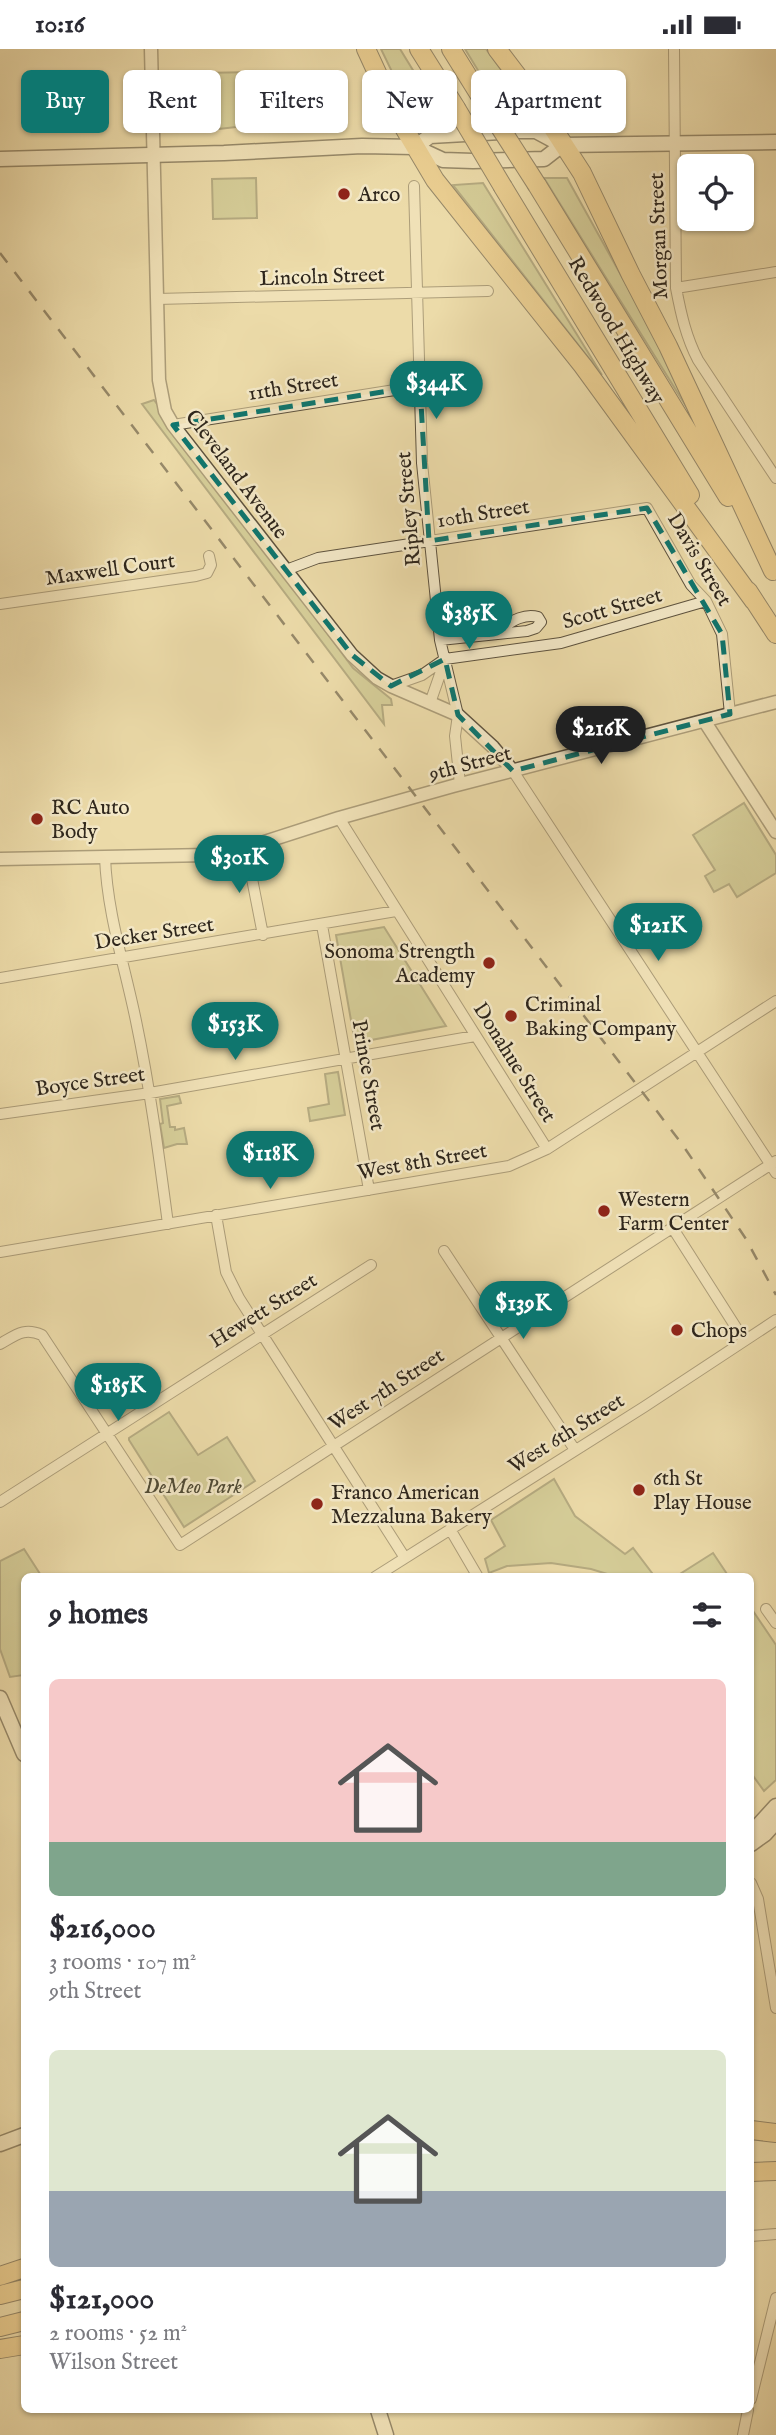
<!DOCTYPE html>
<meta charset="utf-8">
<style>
body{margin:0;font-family:"IM FELL English",serif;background:#f7f7f7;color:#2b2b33;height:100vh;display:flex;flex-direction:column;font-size:26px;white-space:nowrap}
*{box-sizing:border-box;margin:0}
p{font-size:23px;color:#7c7c81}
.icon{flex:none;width:38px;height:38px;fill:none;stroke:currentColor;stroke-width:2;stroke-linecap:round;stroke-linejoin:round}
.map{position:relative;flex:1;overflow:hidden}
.drawer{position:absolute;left:21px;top:1524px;width:733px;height:840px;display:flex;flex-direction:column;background:#fff;border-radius:10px;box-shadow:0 2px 5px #0004}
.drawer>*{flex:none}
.banner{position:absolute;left:21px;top:21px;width:735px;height:63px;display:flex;gap:14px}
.controls{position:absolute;left:677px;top:105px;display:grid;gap:14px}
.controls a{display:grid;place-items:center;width:77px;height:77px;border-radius:10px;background:#fff;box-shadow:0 2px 5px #0004;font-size:35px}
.price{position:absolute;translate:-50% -60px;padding:0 16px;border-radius:24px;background:#0f766e;color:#fff;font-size:23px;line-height:46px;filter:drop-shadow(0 2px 4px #0008)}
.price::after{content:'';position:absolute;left:50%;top:42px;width:21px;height:16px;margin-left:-10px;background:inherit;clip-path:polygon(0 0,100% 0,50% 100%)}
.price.current{background:#222;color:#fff}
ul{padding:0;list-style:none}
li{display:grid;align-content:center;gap:14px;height:371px;padding:0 28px}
li span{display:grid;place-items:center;height:217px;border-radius:10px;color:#555}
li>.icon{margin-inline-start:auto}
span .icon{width:126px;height:126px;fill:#fffc;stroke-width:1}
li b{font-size:30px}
h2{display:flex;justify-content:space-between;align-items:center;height:84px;padding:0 28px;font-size:30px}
.tag{padding:0 24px;border-radius:10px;background:#fff;box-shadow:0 2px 5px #0004;font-size:24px;line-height:63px}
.tag.current{background:#0f766e;color:#fff}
.status{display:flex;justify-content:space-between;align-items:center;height:49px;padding:0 35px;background:#fff;direction:ltr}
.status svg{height:19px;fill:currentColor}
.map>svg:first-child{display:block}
.green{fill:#babf86;stroke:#747251;stroke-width:2}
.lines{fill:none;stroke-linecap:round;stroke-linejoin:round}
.minor-casing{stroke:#5e533f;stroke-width:12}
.tertiary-casing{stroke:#5e533f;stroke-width:15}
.secondary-casing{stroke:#2e261c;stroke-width:17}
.motorway-casing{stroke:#2e261c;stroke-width:20}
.minor{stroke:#f3e8c7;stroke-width:10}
.tertiary{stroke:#f3e8c7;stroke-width:12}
.secondary{stroke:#f3e8c7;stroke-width:14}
.motorway{stroke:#e6be74;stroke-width:18}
.rail{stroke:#2e261c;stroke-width:2.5;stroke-dasharray:12 12;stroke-linecap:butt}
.motorway-bridge-casing{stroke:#2e261c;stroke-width:20;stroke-linecap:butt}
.motorway-bridge{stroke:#e6be74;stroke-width:18}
.marked{fill:none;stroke:#0f766e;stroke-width:5;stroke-dasharray:14 9;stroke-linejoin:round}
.poi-dot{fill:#8f2418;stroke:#f3e8c7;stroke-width:2.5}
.labels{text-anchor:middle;stroke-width:5;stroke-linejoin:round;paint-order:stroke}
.poi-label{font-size:21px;fill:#2e261c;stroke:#f3e8c7;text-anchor:start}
.street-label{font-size:21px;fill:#2e261c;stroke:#f3e8c7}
.park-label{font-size:21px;font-style:italic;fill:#514c36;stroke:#f3e8c7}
</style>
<div class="status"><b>10:16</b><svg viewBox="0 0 49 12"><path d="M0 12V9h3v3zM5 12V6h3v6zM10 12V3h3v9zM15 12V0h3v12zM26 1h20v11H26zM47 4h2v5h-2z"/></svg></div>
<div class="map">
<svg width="776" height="2386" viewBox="0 0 776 2386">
<rect width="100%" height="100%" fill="#ecdba9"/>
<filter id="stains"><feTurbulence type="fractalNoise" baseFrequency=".00286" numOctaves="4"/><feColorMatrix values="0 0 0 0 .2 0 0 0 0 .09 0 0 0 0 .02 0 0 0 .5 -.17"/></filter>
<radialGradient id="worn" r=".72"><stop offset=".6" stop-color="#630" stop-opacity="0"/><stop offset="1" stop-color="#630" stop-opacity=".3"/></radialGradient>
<!-- green -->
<path class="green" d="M381 0H400L438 62H411Z
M465 0H486L529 59 504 64Z
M261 23 263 75 201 82 186 81 169 66 168 49 201 46 200 24Z
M256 129 257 169 213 170 212 130Z
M544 129H567L657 291 692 367Z
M483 134 602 326 453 136Z
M154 351 353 619 391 650 392 656H382L384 675 142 355Z
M744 754 776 806V824L737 848 729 835 714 843 705 827 715 821 693 786Z
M384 878 446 977 355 994 336 886Z
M338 1023 345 1066 310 1072 308 1059 329 1055 325 1025Z
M179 1047 181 1054 167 1057 170 1078H175V1081L184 1079 187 1095H177L164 1099 160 1075 163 1074 160 1050Z
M169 1363 198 1406 227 1388 255 1432 184 1478 129 1391V1389Z
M554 1430 575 1467 625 1505 633 1499 655 1528H617L591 1520 551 1514 507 1517 489 1524 485 1510 505 1497 491 1471Z
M24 1500 42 1528H24V1626L10 1628 0 1600V1512Z
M713 1504 729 1528H678L680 1525Z
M751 1559 776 1596V1731L764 1742 751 1724Z"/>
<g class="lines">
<!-- minor casing -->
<g class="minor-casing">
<path id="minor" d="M674 0 676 239C681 265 686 288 698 311L776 429
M414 137 422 414 440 591 458 666 455 687 460 735
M676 239 776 223
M157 250 488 242
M173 376 420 337
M286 521 318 509 647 459 691 536 706 552 722 585 730 665
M0 555 196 527 207 524 211 516 209 507
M440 591 527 582 536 579 541 573 538 568C522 563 507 576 493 584
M391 637 422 626 445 610 561 594 706 552
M430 654 445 611
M513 722 776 1124
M339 769 547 1100
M246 799 263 886
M105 808C107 864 125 918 136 972 150 1039 159 1107 168 1175
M322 876 369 1141
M0 929 396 862
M0 1065 150 1044 475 987
M216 1166 226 1223 239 1249 405 1509
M672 1178 744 1291
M444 1202 575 1401
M0 1203 509 1117 547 1100 776 952
M0 1295C16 1286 24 1278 42 1286L180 1496 776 1112
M0 1453 371 1216
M450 1480 478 1528
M375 1528 644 1358 776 1271
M766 1560 776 1574
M751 1834 758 1850 776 1959
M751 2187 776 2185
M751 2350 776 2249
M743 2386 748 2361"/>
</g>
<!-- tertiary casing -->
<g class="tertiary-casing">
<path id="tertiary" d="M151 0 159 331 165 362 173 376 352 606 377 629 391 637 458 666 493 698 513 722
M705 673 776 783
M0 810 208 806 246 799 339 769 453 737 776 653"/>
</g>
<!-- secondary casing -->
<g class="secondary-casing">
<path id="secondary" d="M415 98 430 87 518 82H536L562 96 776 93
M0 110 224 104 362 97 415 98 443 111 473 112 544 110 562 96
M0 1649 24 1705
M755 1790 756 1779 776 1757
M751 1795 765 1785 776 1773
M0 2095 24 2086
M378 2361 386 2386"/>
</g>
<!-- motorway casing -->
<g class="motorway-casing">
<path id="motorway" d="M366 0 397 67 435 131 583 317 754 552
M419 0 456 59
M451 0 487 58
M497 0 529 42 582 124 631 226 668 297 773 522
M537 136 728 448
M503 138 690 446
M748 542 776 585
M751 2081 776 2084
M751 2123 776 2122
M0 2227 24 2219
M0 2246 24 2240
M0 2278 24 2272
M0 2300 24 2296"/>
</g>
<!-- minor -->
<use href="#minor" class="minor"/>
<!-- tertiary -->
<use href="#tertiary" class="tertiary"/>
<!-- secondary -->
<use href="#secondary" class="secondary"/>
<!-- motorway -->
<use href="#motorway" class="motorway"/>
<!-- rail -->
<path class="rail" d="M0 204 682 1095 746 1190 776 1246"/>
<!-- motorway-bridge casing -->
<g class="motorway-bridge-casing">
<path id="motorway-bridge" d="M487 58 537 136
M456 59 503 138"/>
</g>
<!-- motorway-bridge -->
<use href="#motorway-bridge" class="motorway-bridge"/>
</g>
<!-- marked area -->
<path d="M0 0H776V2386H0ZM420 337 429 492 647 459 722 585 730 665 513 722 458 666 445 610 391 637 352 606 173 376Z" fill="#ecdba9" fill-opacity=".55" fill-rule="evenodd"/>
<path class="marked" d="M420 337 429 492 647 459 722 585 730 665 513 722 458 666 445 610 391 637 352 606 173 376Z"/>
<!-- markers -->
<g class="poi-dot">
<circle cx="344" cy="145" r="7"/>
<circle cx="37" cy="770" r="7"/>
<circle cx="489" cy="914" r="7"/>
<circle cx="511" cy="967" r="7"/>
<circle cx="604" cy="1162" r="7"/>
<circle cx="677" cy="1281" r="7"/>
<circle cx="639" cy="1441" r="7"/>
<circle cx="317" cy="1455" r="7"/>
</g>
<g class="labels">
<!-- poi labels -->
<g class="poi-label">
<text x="358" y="152">Arco</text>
<text x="51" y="765">RC Auto<tspan x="51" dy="24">Body</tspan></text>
<text x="475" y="909" text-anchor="end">Sonoma Strength<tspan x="475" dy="24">Academy</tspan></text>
<text x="525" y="962">Criminal<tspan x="525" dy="24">Baking Company</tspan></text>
<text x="618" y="1157">Western<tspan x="618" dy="24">Farm Center</tspan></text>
<text x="691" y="1288">Chops</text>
<text x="653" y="1436">6th St<tspan x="653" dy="24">Play House</tspan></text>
<text x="331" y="1450">Franco American<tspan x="331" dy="24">Mezzaluna Bakery</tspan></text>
</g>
<!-- street labels -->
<g class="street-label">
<text transform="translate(658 187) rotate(-92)" y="7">Morgan Street</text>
<text transform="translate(322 227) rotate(-2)" y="7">Lincoln Street</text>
<text transform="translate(617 281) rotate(59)" y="7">Redwood Highway</text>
<text transform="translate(293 337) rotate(-9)" y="7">11th Street</text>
<text transform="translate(237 425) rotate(53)" y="7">Cleveland Avenue</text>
<text transform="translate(408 460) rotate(-95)" y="7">Ripley Street</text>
<text transform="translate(483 464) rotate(-9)" y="7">10th Street</text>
<text transform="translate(700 510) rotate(59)" y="7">Davis Street</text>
<text transform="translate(110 520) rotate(-8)" y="7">Maxwell Court</text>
<text transform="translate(612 559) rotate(-16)" y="7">Scott Street</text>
<text transform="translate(470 714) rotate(-15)" y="7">9th Street</text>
<text transform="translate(154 884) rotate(-9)" y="7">Decker Street</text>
<text transform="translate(515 1013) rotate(58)" y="7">Donahue Street</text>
<text transform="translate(369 1026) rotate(80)" y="7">Prince Street</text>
<text transform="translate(90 1032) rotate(-8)" y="7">Boyce Street</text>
<text transform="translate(422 1112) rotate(-10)" y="7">West 8th Street</text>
<text transform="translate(263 1261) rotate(-32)" y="7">Hewett Street</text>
<text transform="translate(386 1340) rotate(-33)" y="7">West 7th Street</text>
<text transform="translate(566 1384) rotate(-32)" y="7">West 6th Street</text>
</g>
<!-- park labels -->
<g class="park-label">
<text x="193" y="1444">DeMeo Park</text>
</g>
</g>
<rect width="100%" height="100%" filter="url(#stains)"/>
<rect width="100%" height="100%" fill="url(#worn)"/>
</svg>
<div class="controls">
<a><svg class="icon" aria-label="locate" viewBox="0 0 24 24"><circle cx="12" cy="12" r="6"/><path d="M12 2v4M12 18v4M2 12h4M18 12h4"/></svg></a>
</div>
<b class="price" style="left:436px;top:372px">$344K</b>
<b class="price" style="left:469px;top:602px">$385K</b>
<b class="price current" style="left:601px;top:717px">$216K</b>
<b class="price" style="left:239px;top:846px">$301K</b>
<b class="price" style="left:658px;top:914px">$121K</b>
<b class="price" style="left:235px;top:1013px">$153K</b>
<b class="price" style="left:270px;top:1142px">$118K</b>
<b class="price" style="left:523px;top:1292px">$139K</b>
<b class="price" style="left:118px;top:1374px">$185K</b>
<div class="banner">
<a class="tag current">Buy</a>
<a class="tag">Rent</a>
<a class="tag">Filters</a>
<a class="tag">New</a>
<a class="tag">Apartment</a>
</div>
<section class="drawer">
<h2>9 homes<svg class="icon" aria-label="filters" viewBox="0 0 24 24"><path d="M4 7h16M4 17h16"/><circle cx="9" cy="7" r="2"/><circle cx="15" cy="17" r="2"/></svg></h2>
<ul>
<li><span style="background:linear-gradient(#f6c9c9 75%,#7fa58c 0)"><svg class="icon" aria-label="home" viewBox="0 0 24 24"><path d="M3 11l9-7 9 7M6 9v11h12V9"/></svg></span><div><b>$216,000</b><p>3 rooms · 107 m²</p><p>9th Street</p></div></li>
<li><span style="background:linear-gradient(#dfe7d0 65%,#9aa5b1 0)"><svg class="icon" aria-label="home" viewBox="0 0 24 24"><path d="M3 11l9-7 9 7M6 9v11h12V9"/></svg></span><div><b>$121,000</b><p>2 rooms · 52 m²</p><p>Wilson Street</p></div></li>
</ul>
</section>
</div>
